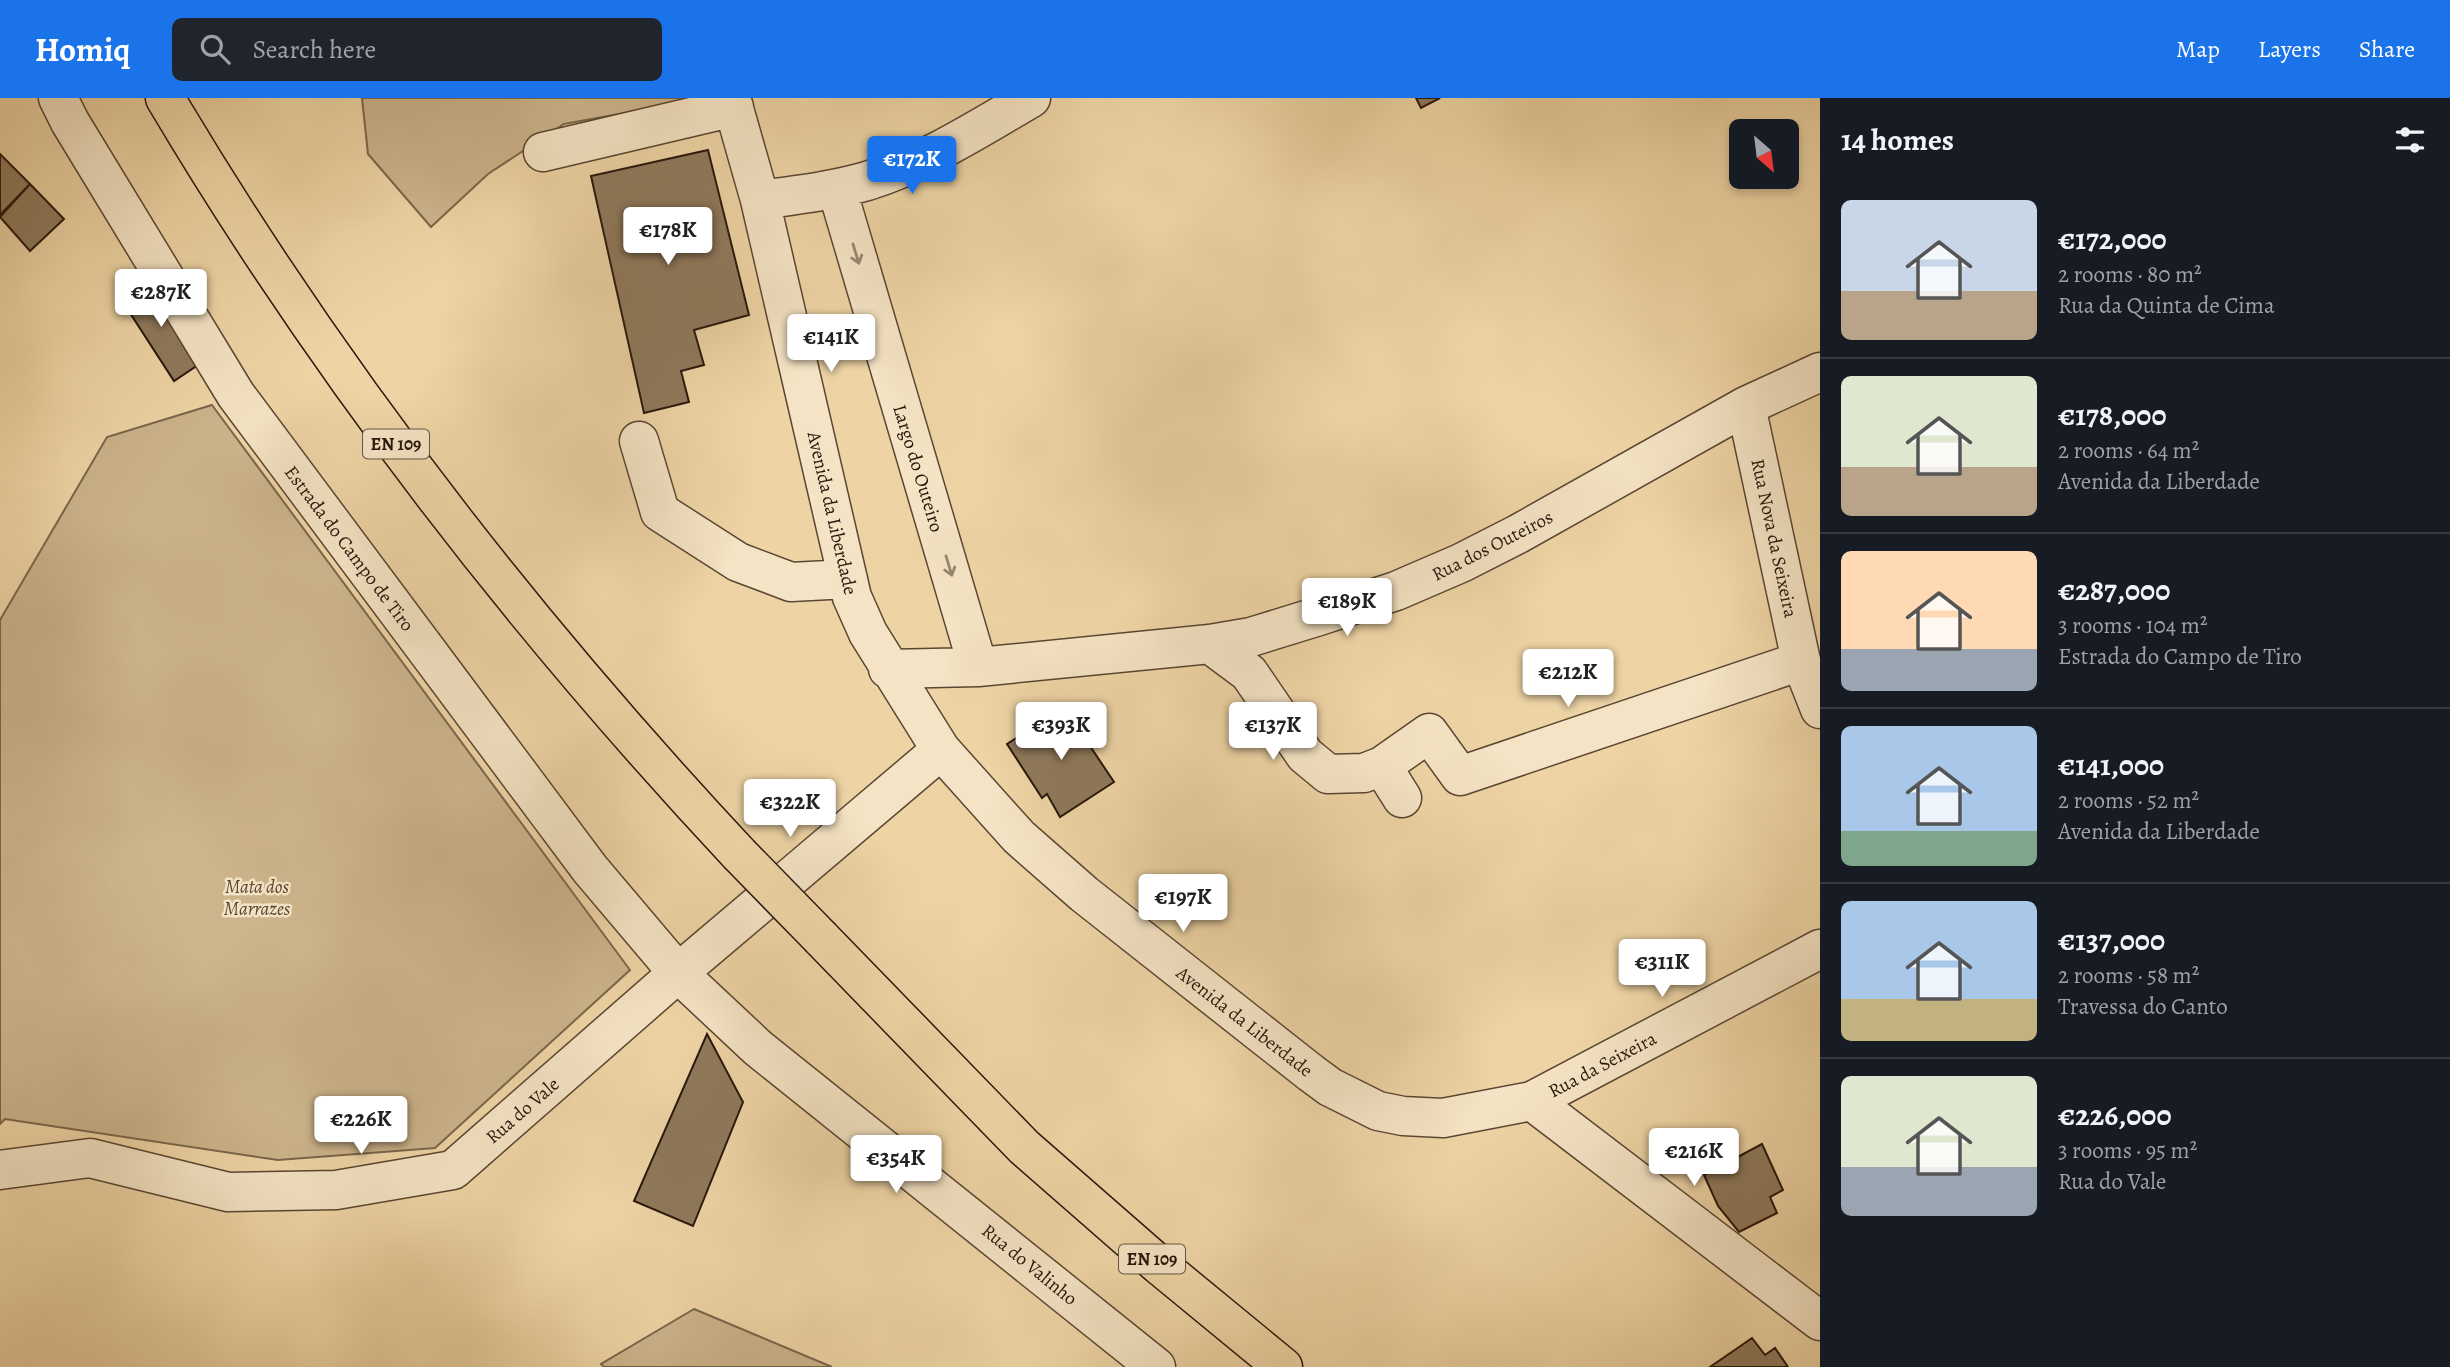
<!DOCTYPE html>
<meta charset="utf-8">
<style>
body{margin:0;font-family:Alegreya,serif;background:#20242c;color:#f1f3f6;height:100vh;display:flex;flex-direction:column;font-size:26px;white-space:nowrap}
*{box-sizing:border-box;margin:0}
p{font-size:23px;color:#9ea1a6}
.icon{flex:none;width:38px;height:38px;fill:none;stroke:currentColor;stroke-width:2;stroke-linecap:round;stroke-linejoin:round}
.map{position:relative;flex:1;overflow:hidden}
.side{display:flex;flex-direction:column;background:#171b24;width:630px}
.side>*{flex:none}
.needle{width:46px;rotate:152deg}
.buttons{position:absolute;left:1729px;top:21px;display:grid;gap:14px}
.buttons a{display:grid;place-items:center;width:70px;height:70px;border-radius:10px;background:#171b24;box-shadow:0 4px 10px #0003;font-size:35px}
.price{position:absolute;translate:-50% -60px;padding:0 16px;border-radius:7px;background:#fff;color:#222;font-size:23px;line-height:46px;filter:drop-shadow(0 2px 4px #0008)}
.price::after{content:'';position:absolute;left:50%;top:42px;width:21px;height:16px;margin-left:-10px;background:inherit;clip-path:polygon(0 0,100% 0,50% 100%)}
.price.active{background:#1a73e8;color:#fff}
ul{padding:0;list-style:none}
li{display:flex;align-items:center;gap:21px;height:175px;padding:0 21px}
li+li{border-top:2px solid #363941}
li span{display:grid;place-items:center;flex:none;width:196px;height:140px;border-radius:10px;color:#555}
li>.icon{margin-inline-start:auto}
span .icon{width:84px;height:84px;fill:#fffc;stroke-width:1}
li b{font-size:30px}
h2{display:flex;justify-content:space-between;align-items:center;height:84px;padding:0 21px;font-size:30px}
header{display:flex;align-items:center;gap:42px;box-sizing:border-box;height:98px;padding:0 35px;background:#1a73e8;color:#fff}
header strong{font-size:33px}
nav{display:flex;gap:38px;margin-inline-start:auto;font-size:24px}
.search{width:490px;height:63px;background:#20242c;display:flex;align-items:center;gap:18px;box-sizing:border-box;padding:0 24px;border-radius:10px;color:#9ea1a6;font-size:26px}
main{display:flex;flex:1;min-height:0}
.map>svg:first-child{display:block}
.green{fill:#ccb48b;stroke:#7a664c;stroke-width:2}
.building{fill:#8f795c;stroke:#28170c;stroke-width:2}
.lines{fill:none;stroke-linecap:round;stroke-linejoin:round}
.minor-casing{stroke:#5a4632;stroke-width:41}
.major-casing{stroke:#28170c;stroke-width:41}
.minor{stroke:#f4e3c4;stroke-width:38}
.major{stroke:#eed4a5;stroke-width:38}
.major-bridge-casing{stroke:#28170c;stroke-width:41;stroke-linecap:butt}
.major-bridge{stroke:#eed4a5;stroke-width:38}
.oneway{stroke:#988771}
.labels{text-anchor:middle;stroke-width:5;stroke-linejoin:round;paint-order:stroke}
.shield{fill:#f4e3c4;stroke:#655443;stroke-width:2}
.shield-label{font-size:18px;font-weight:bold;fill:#28170c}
.street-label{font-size:19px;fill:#28170c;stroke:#f4e3c4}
.park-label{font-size:19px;font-style:italic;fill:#594632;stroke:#f4e3c4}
</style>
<header>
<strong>Homiq</strong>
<div class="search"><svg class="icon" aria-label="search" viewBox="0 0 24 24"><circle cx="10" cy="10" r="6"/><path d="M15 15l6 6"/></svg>Search here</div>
<nav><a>Map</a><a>Layers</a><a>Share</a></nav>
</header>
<main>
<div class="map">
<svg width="1820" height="1269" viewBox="0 0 1820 1269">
<rect width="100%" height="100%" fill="#eed4a5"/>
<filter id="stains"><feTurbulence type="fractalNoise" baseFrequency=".00286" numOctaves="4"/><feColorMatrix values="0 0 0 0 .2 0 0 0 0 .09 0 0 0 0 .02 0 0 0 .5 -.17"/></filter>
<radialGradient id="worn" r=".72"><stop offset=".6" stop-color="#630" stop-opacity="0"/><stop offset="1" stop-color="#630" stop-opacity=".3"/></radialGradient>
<!-- green -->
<path class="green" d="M362 0H702V1L564 26 488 76 431 129 368 56Z
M212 307 630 872 435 1050 278 1062 5 1021 0 1026V522L107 339Z
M694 1211 832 1269H604L601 1266Z"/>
<!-- building -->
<path class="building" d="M1416 0H1440L1421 10Z
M708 52 749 217 694 232 704 267 681 273 689 304 644 315 591 78Z
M0 56 30 86 0 117Z
M30 86 64 121 30 153 0 119Z
M148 178 204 263 174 283 119 198Z
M1064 609 1114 684 1060 719 1047 696 1042 700 1007 646Z
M707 936 743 1004 693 1128 634 1103Z
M1762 1046 1783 1092 1770 1099 1777 1115 1739 1134 1718 1108 1704 1077Z
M1752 1240 1765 1257 1775 1250 1788 1269H1710Z"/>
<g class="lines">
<!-- minor casing -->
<g class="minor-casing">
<path id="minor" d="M58 0 70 24 236 297 590 771 678 875 758 950 1156 1269
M731 0 760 102 852 499 868 535 941 652 1019 739 1084 796 1311 975 1330 989 1378 1013 1403 1018 1443 1020 1532 1003 1820 851
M543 54 734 9
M837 91 978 569
M760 102C796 97 832 93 867 83 925 65 978 31 1031 0
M1746 308 1801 563 1820 611
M639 343 660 414 738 464 791 484 848 481
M1210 546 1249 575 1305 657 1328 676 1364 675 1382 668 1402 700
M888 571 978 569 1210 546 1251 539 1319 518 1396 493 1461 465 1518 436 1746 308 1820 274
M1382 668 1429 635 1460 678 1801 563
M1532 1003 1820 1223
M0 1072 90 1060 228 1094 336 1092 453 1072 678 875 941 652"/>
</g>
<!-- major casing -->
<g class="major-casing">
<path id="major" d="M165 0C327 273 523 525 739 756
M821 840 1024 1049 1159 1167 1283 1269"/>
</g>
<!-- minor -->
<use href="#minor" class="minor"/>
<!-- major -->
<use href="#major" class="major"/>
<!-- major-bridge casing -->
<g class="major-bridge-casing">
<path id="major-bridge" d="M739 756 821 840"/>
</g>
<!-- major-bridge -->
<use href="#major-bridge" class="major-bridge"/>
</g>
<!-- one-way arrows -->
<defs><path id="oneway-shaft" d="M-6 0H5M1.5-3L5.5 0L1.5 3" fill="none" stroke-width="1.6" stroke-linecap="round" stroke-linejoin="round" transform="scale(1.75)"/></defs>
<g class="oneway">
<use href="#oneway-shaft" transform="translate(856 156) rotate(73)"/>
<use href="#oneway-shaft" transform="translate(949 468) rotate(73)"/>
</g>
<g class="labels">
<!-- shield labels -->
<g class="shield">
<rect x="363" y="331.5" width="66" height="29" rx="5"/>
<rect x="1119" y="1146.5" width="66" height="29" rx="5"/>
</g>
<g class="shield-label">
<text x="396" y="352">EN 109</text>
<text x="1152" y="1167">EN 109</text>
</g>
<!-- street labels -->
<g class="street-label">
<text transform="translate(919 370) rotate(73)" y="7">Largo do Outeiro</text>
<text transform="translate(833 415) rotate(77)" y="7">Avenida da Liberdade</text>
<text transform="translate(1775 440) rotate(78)" y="7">Rua Nova da Seixeira</text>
<text transform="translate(1492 447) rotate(-27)" y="7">Rua dos Outeiros</text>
<text transform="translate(350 450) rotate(53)" y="7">Estrada do Campo de Tiro</text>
<text transform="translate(1245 923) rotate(38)" y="7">Avenida da Liberdade</text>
<text transform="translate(1602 966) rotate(-28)" y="7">Rua da Seixeira</text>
<text transform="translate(522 1012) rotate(-41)" y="7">Rua do Vale</text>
<text transform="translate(1030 1166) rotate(39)" y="7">Rua do Valinho</text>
</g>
<!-- park labels -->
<g class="park-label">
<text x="257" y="795">Mata dos<tspan x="257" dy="22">Marrazes</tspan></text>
</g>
</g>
<rect width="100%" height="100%" filter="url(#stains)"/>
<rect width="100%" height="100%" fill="url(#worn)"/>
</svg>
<div class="buttons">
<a><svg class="needle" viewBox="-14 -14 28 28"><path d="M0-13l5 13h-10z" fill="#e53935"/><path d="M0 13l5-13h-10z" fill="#9ea1a6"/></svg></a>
</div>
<b class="price active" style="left:912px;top:98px">€172K</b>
<b class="price" style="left:668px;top:169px">€178K</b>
<b class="price" style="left:161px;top:231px">€287K</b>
<b class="price" style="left:831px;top:276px">€141K</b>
<b class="price" style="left:1347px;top:540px">€189K</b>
<b class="price" style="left:1568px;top:611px">€212K</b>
<b class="price" style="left:1061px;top:664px">€393K</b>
<b class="price" style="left:1273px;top:664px">€137K</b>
<b class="price" style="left:790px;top:741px">€322K</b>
<b class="price" style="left:1183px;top:836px">€197K</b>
<b class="price" style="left:1662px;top:901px">€311K</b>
<b class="price" style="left:361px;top:1058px">€226K</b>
<b class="price" style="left:1694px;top:1090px">€216K</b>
<b class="price" style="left:896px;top:1097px">€354K</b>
</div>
<section class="side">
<h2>14 homes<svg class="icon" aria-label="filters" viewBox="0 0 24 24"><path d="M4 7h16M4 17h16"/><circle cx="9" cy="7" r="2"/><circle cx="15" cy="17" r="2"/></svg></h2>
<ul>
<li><span style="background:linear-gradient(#c9d6e8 65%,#b9a48a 0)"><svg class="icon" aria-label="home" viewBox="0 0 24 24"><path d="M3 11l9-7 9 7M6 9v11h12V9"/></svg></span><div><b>€172,000</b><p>2 rooms · 80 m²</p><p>Rua da Quinta de Cima</p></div></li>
<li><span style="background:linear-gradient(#dfe7d0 65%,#b9a48a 0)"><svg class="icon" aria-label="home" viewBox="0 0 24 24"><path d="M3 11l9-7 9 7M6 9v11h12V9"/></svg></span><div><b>€178,000</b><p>2 rooms · 64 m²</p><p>Avenida da Liberdade</p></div></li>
<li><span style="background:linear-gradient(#ffd9b3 70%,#9aa5b1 0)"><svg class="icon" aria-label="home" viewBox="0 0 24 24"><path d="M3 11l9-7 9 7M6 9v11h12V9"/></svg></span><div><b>€287,000</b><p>3 rooms · 104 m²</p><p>Estrada do Campo de Tiro</p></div></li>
<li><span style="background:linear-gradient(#a9c7e8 75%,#7fa58c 0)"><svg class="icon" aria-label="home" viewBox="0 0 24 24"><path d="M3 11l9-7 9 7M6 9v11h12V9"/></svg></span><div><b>€141,000</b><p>2 rooms · 52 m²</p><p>Avenida da Liberdade</p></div></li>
<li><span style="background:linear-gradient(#a9c7e8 70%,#c2b280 0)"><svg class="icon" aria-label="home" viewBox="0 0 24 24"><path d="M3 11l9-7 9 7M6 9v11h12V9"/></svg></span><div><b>€137,000</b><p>2 rooms · 58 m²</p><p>Travessa do Canto</p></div></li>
<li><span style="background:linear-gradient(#dfe7d0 65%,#9aa5b1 0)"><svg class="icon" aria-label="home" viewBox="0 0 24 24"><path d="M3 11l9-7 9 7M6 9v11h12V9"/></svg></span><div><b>€226,000</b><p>3 rooms · 95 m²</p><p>Rua do Vale</p></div></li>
</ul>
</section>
</main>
